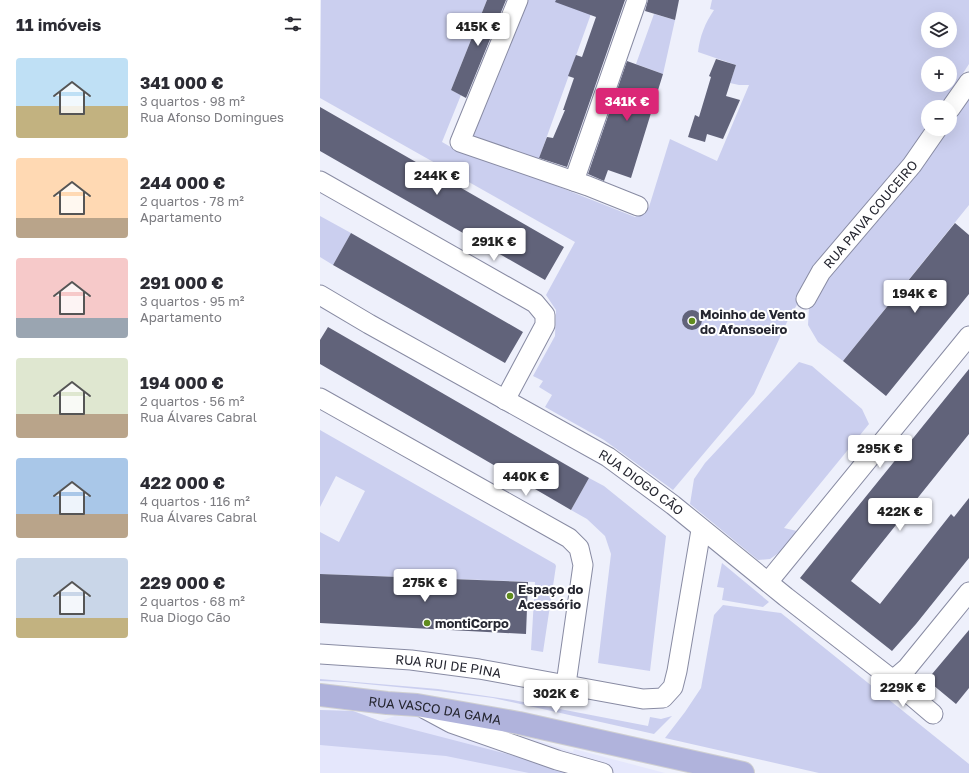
<!DOCTYPE html>
<html lang="pt">
<meta charset="utf-8">
<style>
body{margin:0;font-family:"Golos Text",sans-serif;background:#f7f7f7;color:#2b2b33;height:100vh;display:flex;flex-direction:column;font-size:15px;white-space:nowrap}
*{box-sizing:border-box;margin:0}
p{font-size:13px;color:#7c7c81}
.icon{flex:none;width:22px;height:22px;fill:none;stroke:currentColor;stroke-width:2;stroke-linecap:round;stroke-linejoin:round}
.map{position:relative;flex:1;overflow:hidden}
.panel{display:flex;flex-direction:column;background:#fff;width:320px}
.panel>*{flex:none}
.buttons{position:absolute;left:601px;top:12px;display:grid;gap:8px}
.buttons a{display:grid;place-items:center;width:36px;height:36px;border-radius:50%;background:#fff;box-shadow:0 4px 16px #0002;font-size:20px}
.price{position:absolute;translate:-50% -34px;padding:0 9px;border-radius:4px;background:#fff;color:#222;font-size:13px;line-height:26px;filter:drop-shadow(0 1px 2px #0008)}
.price::after{content:'';position:absolute;left:50%;top:24px;width:12px;height:9px;margin-left:-6px;background:inherit;clip-path:polygon(0 0,100% 0,50% 100%)}
.price.selected{background:#db2777;color:#fff}
ul{padding:0;list-style:none}
li{display:flex;align-items:center;gap:12px;height:100px;padding:0 16px}
li span{display:grid;place-items:center;flex:none;width:112px;height:80px;border-radius:4px;color:#555}
li>.icon{margin-inline-start:auto}
span .icon{width:48px;height:48px;fill:#fffc;stroke-width:1}
li b{font-size:17px}
h2{display:flex;justify-content:space-between;align-items:center;height:48px;padding:0 16px;font-size:17px}
main{display:flex;flex:1;min-height:0}
.map>svg:first-child{display:block}
.built{fill:#e5e7fc}
.green{fill:#cbcfef;fill-rule:evenodd}
.building{fill:#61637a}
.lines{fill:none;stroke-linecap:round;stroke-linejoin:round}
.minor-casing{stroke:#888ba3;stroke-width:21}
.major-casing{stroke:#cfcfd1;stroke-width:24}
.minor{stroke:#fff;stroke-width:19}
.major{stroke:#b0b3dc;stroke-width:22}
.poi-dot{fill:#608c1e;stroke:#fff;stroke-width:1.5}
.labels{text-anchor:middle;stroke-width:4;stroke-linejoin:round;paint-order:stroke}
.street-label{font-size:13px;fill:#252630;stroke:#fff}
.poi-label{font-size:13px;font-weight:bold;fill:#252630;stroke:#fff;text-anchor:start}
</style>
<main>
<section class="panel">
<h2>11 imóveis<svg class="icon" aria-label="filters" viewBox="0 0 24 24"><path d="M4 7h16M4 17h16"/><circle cx="9" cy="7" r="2"/><circle cx="15" cy="17" r="2"/></svg></h2>
<ul>
<li><span style="background:linear-gradient(#bfe0f5 60%,#c2b280 0)"><svg class="icon" aria-label="home" viewBox="0 0 24 24"><path d="M3 11l9-7 9 7M6 9v11h12V9"/></svg></span><div><b>341 000 €</b><p>3 quartos · 98 m²</p><p>Rua Afonso Domingues</p></div></li>
<li><span style="background:linear-gradient(#ffd9b3 75%,#b9a48a 0)"><svg class="icon" aria-label="home" viewBox="0 0 24 24"><path d="M3 11l9-7 9 7M6 9v11h12V9"/></svg></span><div><b>244 000 €</b><p>2 quartos · 78 m²</p><p>Apartamento</p></div></li>
<li><span style="background:linear-gradient(#f6c9c9 75%,#9aa5b1 0)"><svg class="icon" aria-label="home" viewBox="0 0 24 24"><path d="M3 11l9-7 9 7M6 9v11h12V9"/></svg></span><div><b>291 000 €</b><p>3 quartos · 95 m²</p><p>Apartamento</p></div></li>
<li><span style="background:linear-gradient(#dfe7d0 70%,#b9a48a 0)"><svg class="icon" aria-label="home" viewBox="0 0 24 24"><path d="M3 11l9-7 9 7M6 9v11h12V9"/></svg></span><div><b>194 000 €</b><p>2 quartos · 56 m²</p><p>Rua Álvares Cabral</p></div></li>
<li><span style="background:linear-gradient(#a9c7e8 70%,#b9a48a 0)"><svg class="icon" aria-label="home" viewBox="0 0 24 24"><path d="M3 11l9-7 9 7M6 9v11h12V9"/></svg></span><div><b>422 000 €</b><p>4 quartos · 116 m²</p><p>Rua Álvares Cabral</p></div></li>
<li><span style="background:linear-gradient(#c9d6e8 75%,#c2b280 0)"><svg class="icon" aria-label="home" viewBox="0 0 24 24"><path d="M3 11l9-7 9 7M6 9v11h12V9"/></svg></span><div><b>229 000 €</b><p>2 quartos · 68 m²</p><p>Rua Diogo Cão</p></div></li>
</ul>
</section>
<div class="map">
<svg width="649" height="773" viewBox="0 0 649 773">
<rect width="100%" height="100%" fill="#eef0fb"/>
<!-- built -->
<path class="built" d="M0 710 33 711 60 721 75 716 111 718 180 728 253 752 254 749 345 773H0Z"/>
<!-- green -->
<path class="green" d="M1 0H167L131 90 141 95 122 142 136 150 214 177 315 217 329 207 350 139 397 161 429 85H419L410 83 416 65 378 52C380 36 385 23 394 10L390 9 392 0H649V64L621 107H608V126L585 161 499 266 467 322 434 394 353 490 284 440 225 407 232 395 219 387 223 381 213 376 235 336 236 310 226 295 255 242 0 98ZM608 19H630V41H608ZM608 63H630V85H608Z
M203 0H276L217 164 153 140 149 133Z
M334 14 355 20 343 74 316 64Z
M649 92V205L523 361 498 342 488 325 489 307 504 276 623 129H630V119Z
M0 216 31 233 13 265 0 257Z
M479 362 492 366 542 409 549 424 464 528 477 531 460 552 450 559 438 560 370 504 374 479 385 463Z
M0 430 235 564 236 566 223 652 211 650 215 582 0 574V532L19 542 45 491 16 476 0 507Z
M269 478 284 486 346 536 330 671 278 663 291 554 285 536 267 519 251 510Z
M402 563 449 602 443 607 402 600 404 588 397 587Z
M403 605 461 613 649 764V773H499L345 738 365 712 381 688 394 615Z
M0 679 118 689 193 700 328 726 330 717 341 719 352 716 334 734 173 698 118 691 25 682 0 681Z
M0 710 33 711 60 721 245 769 244 773H209L126 756 0 745Z"/>
<!-- building -->
<path class="building" d="M167 0H186L146 98 131 90Z
M236 0H305L247 167 219 158 227 137 233 138 245 110H243L254 78 248 76 256 55 262 57 276 17 235 2Z
M328 0H359L355 20 325 11Z
M396 59 416 65 406 96 420 100 403 139 387 134 385 142 368 137 375 115 379 117 391 77 389 76Z
M307 61 343 74 311 178 288 170 284 181 268 174Z
M0 107 244 247 225 280 0 151Z
M635 223 649 235V294L566 396 523 361Z
M31 233 203 332 185 363 13 265Z
M362 320a10 10 0 1 1 20 0a10 10 0 1 1-20 0Z
M8 327 269 478 251 510 0 364V340Z
M649 369V434L531 581 560 604 631 514 634 517 649 498V558L596 624 572 651 480 578Z
M0 574 208 582 206 634 0 623Z
M649 630V688L636 704 607 680Z"/>
<g class="lines">
<!-- minor casing -->
<g class="minor-casing">
<g id="minor">
<path d="M198 0 140 142 268 186 318 206"/>
<path d="M630 109 649 82"/>
<path d="M0 181 215 303 225 315V325L185 400"/>
<path d="M254 181 317 0"/>
<path id="s1" d="M0 295 49 324 288 457 353 505 466 597 573 680 613 714"/>
<path id="s2" d="M486 299 501 272 592 165 617 129"/>
<path d="M0 398 249 538 259 548 263 565 246 684"/>
<path d="M448 582 649 336"/>
<path id="s3" d="M0 654 91 660 159 669 323 699 343 698 353 687 357 671 381 530"/>
<path d="M573 680 587 668 649 592"/>
<path d="M105 709 131 723 237 760 283 773"/>
</g>
</g>
<!-- major casing -->
<g class="major-casing">
<g id="major">
<path id="s4" d="M0 695 67 703 97 705 199 723 423 773"/>
</g>
</g>
<!-- minor -->
<use href="#minor" class="minor"/>
<!-- major -->
<use href="#major" class="major"/>
</g>
<!-- markers -->
<g class="poi-dot">
<circle cx="372" cy="321" r="4"/>
<circle cx="190" cy="596" r="4"/>
<circle cx="107" cy="623" r="4"/>
</g>
<g class="labels">
<!-- street labels -->
<g class="street-label">
<text dy="5" stroke="none"><textPath href="#s2" startOffset="107">RUA PAIVA COUCEIRO</textPath></text>
<text dy="5" stroke="none"><textPath href="#s1" startOffset="372">RUA DIOGO CÃO</textPath></text>
<text dy="5" stroke="none"><textPath href="#s3" startOffset="129">RUA RUI DE PINA</textPath></text>
<text dy="5" stroke="none"><textPath href="#s4" startOffset="116">RUA VASCO DA GAMA</textPath></text>
</g>
<!-- poi labels -->
<g class="poi-label">
<text x="380" y="319">Moinho de Vento<tspan x="380" dy="15">do Afonsoeiro</tspan></text>
<text x="198" y="594">Espaço do<tspan x="198" dy="15">Acessório</tspan></text>
<text x="115" y="628">montiCorpo</text>
</g>
</g>
</svg>
<div class="buttons">
<a><svg class="icon" aria-label="layers" viewBox="0 0 24 24"><path d="M12 4l9 5-9 5-9-5zM3 14l9 5 9-5"/></svg></a>
<a>+</a>
<a>−</a>
</div>
<b class="price" style="left:158px;top:47px">415K €</b>
<b class="price selected" style="left:307px;top:122px">341K €</b>
<b class="price" style="left:117px;top:196px">244K €</b>
<b class="price" style="left:174px;top:262px">291K €</b>
<b class="price" style="left:595px;top:314px">194K €</b>
<b class="price" style="left:560px;top:469px">295K €</b>
<b class="price" style="left:206px;top:497px">440K €</b>
<b class="price" style="left:580px;top:532px">422K €</b>
<b class="price" style="left:105px;top:603px">275K €</b>
<b class="price" style="left:583px;top:708px">229K €</b>
<b class="price" style="left:236px;top:714px">302K €</b>
</div>
</main>
